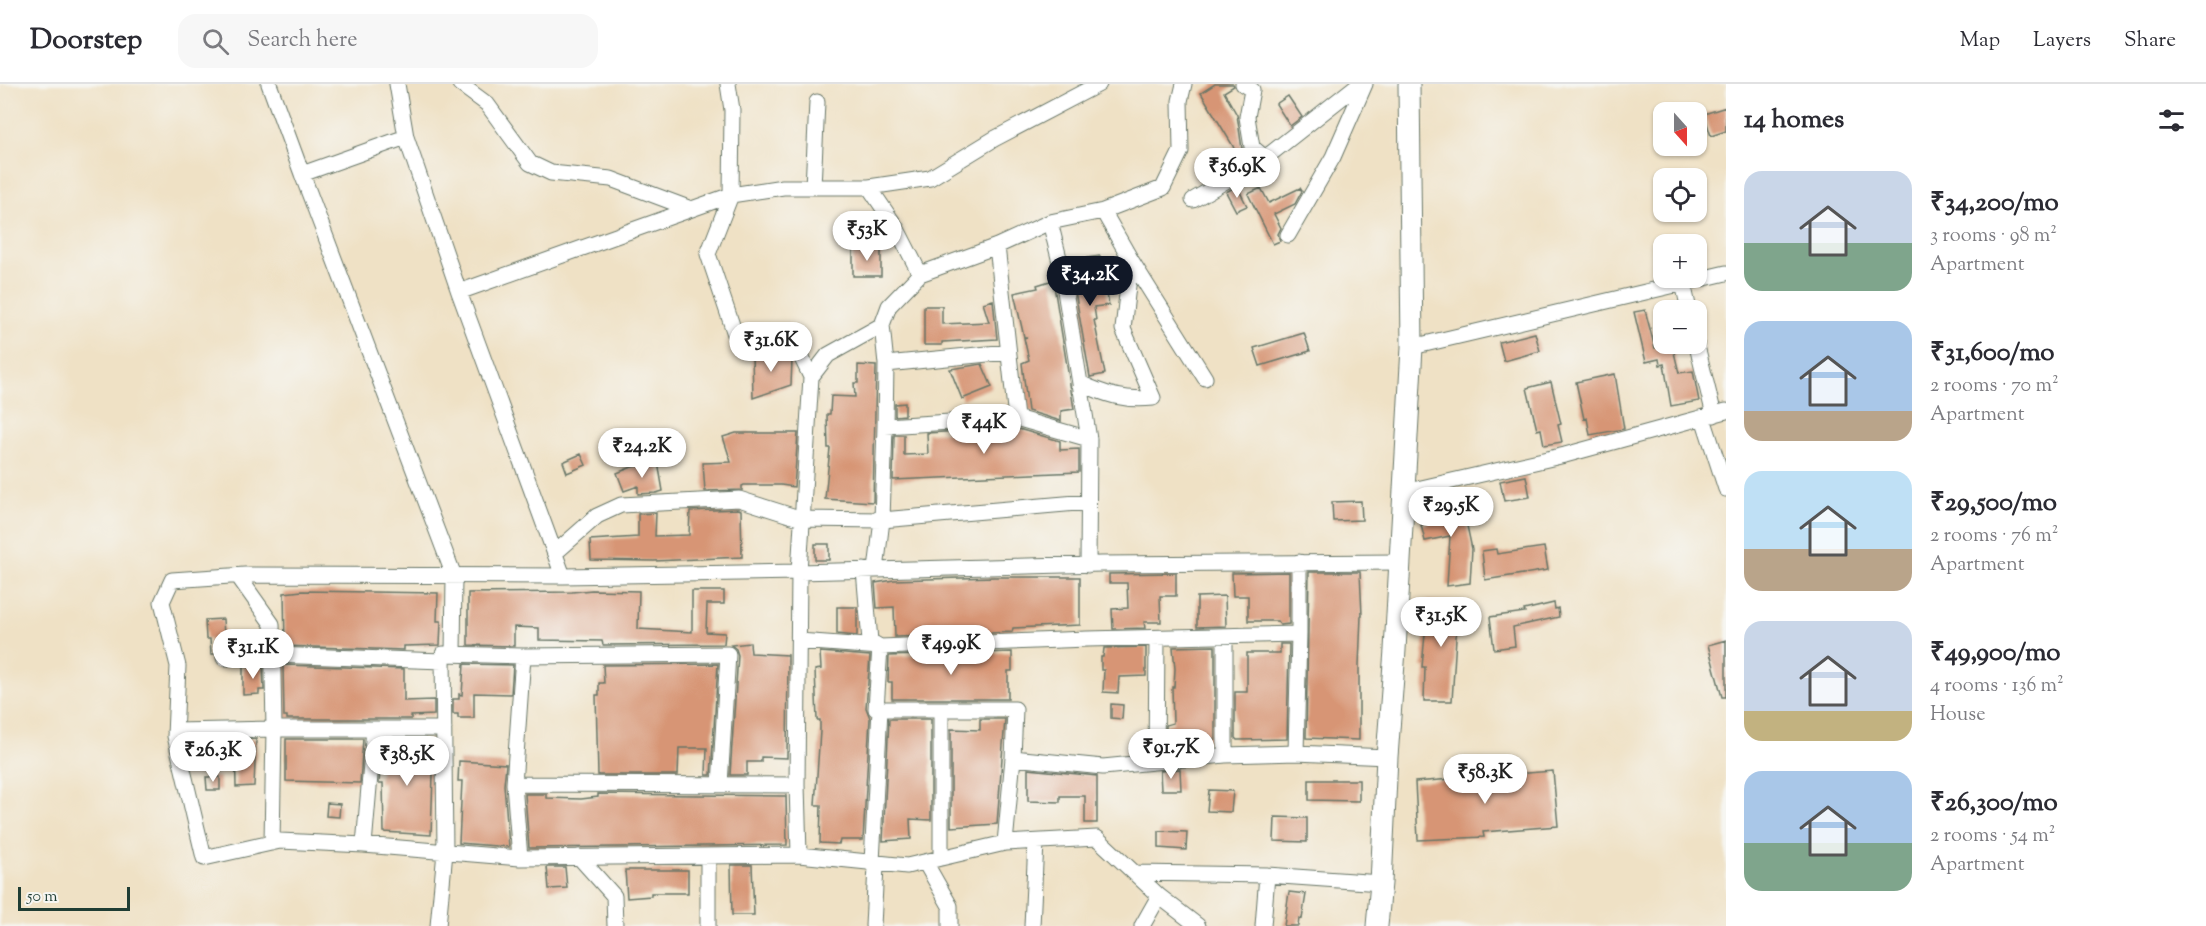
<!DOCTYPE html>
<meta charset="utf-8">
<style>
body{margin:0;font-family:"Sorts Mill Goudy",serif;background:#f7f7f7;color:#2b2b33;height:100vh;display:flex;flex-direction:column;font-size:22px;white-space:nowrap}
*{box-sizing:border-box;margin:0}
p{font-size:20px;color:#7c7c81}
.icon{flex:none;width:33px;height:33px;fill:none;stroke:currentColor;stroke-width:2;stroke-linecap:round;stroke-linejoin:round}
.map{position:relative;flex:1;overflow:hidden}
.panel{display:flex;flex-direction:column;background:#fff;width:480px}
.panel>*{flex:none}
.needle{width:39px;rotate:159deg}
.fabs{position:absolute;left:1653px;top:18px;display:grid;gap:12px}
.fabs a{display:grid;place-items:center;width:54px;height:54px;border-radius:12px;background:#fff;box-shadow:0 2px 4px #0004;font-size:30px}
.scale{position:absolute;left:18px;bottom:15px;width:112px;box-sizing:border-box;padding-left:6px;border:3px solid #1f3d34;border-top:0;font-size:16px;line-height:21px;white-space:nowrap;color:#1f3d34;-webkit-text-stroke:4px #f6f6f2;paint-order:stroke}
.price{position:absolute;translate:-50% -51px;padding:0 14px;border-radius:21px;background:#fff;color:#222;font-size:20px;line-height:39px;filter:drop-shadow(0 2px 3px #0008)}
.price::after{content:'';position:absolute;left:50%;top:36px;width:18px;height:14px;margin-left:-9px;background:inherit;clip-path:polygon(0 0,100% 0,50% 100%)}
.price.active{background:#111827;color:#fff}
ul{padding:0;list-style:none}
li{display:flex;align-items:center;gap:18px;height:150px;padding:0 18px}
li span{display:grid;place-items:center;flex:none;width:168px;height:120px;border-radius:18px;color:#555}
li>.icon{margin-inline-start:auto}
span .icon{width:72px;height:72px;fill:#fffc;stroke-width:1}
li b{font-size:26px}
h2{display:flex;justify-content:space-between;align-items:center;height:72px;padding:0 18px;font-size:26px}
header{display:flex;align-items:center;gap:36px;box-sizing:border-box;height:84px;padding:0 30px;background:#fff;border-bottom:2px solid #e1e1e2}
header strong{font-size:28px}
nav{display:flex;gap:33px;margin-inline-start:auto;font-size:21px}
.search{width:420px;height:54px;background:#f7f7f7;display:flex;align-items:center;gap:15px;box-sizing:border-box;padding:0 21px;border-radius:18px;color:#7c7c81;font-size:22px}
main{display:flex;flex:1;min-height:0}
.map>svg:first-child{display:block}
.building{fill:#d79575}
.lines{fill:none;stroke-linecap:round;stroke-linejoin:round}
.minor-casing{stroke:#687667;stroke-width:17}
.secondary-casing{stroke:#687667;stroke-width:23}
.minor{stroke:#fff;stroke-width:15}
.secondary{stroke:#fff;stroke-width:21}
</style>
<header>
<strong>Doorstep</strong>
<div class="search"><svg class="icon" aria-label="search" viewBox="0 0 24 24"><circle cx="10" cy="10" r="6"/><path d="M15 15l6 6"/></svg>Search here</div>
<nav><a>Map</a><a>Layers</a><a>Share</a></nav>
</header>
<main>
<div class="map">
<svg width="1726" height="842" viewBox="0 0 1726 842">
<rect width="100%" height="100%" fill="#f6f6f2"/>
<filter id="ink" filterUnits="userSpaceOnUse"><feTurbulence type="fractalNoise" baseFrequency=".0167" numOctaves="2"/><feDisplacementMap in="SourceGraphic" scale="12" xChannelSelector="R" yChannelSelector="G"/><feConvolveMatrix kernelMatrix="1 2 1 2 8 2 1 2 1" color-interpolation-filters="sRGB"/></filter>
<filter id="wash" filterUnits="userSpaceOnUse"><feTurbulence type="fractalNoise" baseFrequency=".008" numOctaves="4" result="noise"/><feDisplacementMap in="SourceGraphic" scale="24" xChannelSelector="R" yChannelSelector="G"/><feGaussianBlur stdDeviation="1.35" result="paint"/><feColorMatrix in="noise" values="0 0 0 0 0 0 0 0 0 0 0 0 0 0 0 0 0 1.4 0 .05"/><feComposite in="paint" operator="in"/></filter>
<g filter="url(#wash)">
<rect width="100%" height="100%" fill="#efe1c5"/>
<g id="blocks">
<!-- building -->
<path class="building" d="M1215 0H1233L1234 2 1224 8 1237 31 1242 65 1248 73 1239 78 1233 62 1201 9Z
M1288 12 1302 33 1290 42 1276 20Z
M1726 23V47L1711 52 1704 30Z
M1237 102 1247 122 1236 127 1226 108Z
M1261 104 1269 119 1300 104 1302 107 1295 120 1274 130 1281 144 1278 150 1280 157 1273 160 1248 110Z
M853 163H881V192H853Z
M1100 172 1109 221 1094 223 1096 236H1094L1105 290 1090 293 1072 190 1075 189 1073 176Z
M1053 196 1074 325 1061 327V337L1028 327 1022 279 1029 276 1024 254 1027 253H1024L1014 209 1038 204 1037 201Z
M993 216 997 255 942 258V261H924V222H942V240L989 238 983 219Z
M1645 226 1655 264 1672 260 1679 289 1693 287 1699 317 1671 322 1664 280 1660 281 1659 275 1646 278 1634 228Z
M1304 249 1310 267 1260 282 1254 264Z
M1535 249 1540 267 1504 277 1499 258Z
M752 269 790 271 792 276 791 301 753 314Z
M982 280 992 303 962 315 950 285Z
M858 281 876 282 873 418 825 415 830 364H828L827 330H830L831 312 855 313 854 299H858Z
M1615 290 1624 345 1590 351 1587 334 1584 335 1576 298Z
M1551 298 1561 340 1558 341 1562 358 1544 361 1541 345 1537 346 1527 304Z
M905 319V331L895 332V320Z
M1015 344 1060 357V366L1079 365V388L893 396 894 351H904V371L928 370 927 349Z
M736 349H798L794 403 781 401H744L742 402V406L705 407 703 379 731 378 723 353Z
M581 370 586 381 567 389 563 378Z
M658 378 663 407 656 409 638 410V402L624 407 617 389 632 383Z
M1526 392 1530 413 1504 417 1500 397Z
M1479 409 1480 422 1465 424 1463 411Z
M1461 414 1472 465 1470 499 1447 502 1450 452 1425 457 1421 441 1428 439 1425 423 1434 421 1433 419Z
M1361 417 1362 436 1333 437 1332 418Z
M738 425 741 426 742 473 654 477 591 476 590 456 638 453V430L656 429 655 452 689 451 690 427Z
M815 460H829V476H815Z
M1544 463 1548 486 1485 496 1482 467 1496 465 1497 470Z
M1289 488V540L1280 541 1277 537H1248V512H1233L1232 489Z
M1309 488H1360L1362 532H1361L1359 581V656L1306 654Z
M1176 489V512H1160L1161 538H1144L1145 544 1113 545 1112 525 1128 524 1127 499H1109V490Z
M994 493H1080V541L1013 544 1012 548 895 553 894 523 877 524 875 499 894 496Z
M592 506 639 507 638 545 692 548V507H724V520H707L706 548 725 549 724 560 603 561 602 557 539 556V544L514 543V562L468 561V509L572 508Z
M302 507 438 509 437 537H441L440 561 404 562V566L285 562 284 509Z
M1225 512 1226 542 1197 543V513Z
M1428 517 1468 519 1467 539 1457 538 1452 617H1424L1425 583H1422Z
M1554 519 1555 525 1558 524 1559 533 1513 543 1515 562 1494 565 1490 533 1525 528 1524 526Z
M837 523H857V552L837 550Z
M223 535 224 552 242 553V564H223L215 570H211L210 555H206L205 536Z
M1726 556V613H1722L1708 561Z
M750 559 751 569 788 571 787 674 761 673V678H747V691H730L738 571 736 565 731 561Z
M1280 560H1289L1287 655 1237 656 1235 654V608H1247V569H1280Z
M1215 562V655L1166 653V641L1173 639 1172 603H1174L1175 585 1173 563Z
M1146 563V592L1119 593 1118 609 1103 608 1104 586H1101V573H1103L1104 564Z
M820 568 870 572 866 624 870 634 863 756H840L839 760 820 759 821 721H815L820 647V636H817L815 586 821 585Z
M1012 568V587H1008V615H892V598H888L889 572Z
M464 580 513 581 511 610 474 609V634H458V630H453V615H459V610L462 611Z
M718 580 711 691H706L707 664H679L678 691H598L596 611H599V599H604L603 581Z
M283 581 404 585V617L434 616V631L411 632V635H287V632H284Z
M243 583H263L264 606H259V610L243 611Z
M1111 620 1123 621 1122 635 1111 634Z
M889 635H931V736L910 735 911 755 883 757Z
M980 635H1005L997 740 951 743V645L980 646Z
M256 655 254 702 236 703 235 656Z
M286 655H363L360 699 286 697Z
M383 655H409L408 661H434L431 751 384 748 383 699H379Z
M459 677 506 680 504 701 509 763 459 759 462 697H458Z
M1028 685 1097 692V739H1085V712H1060V718L1028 717Z
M1180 685 1181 706H1161L1160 687Z
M1553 687 1558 742 1483 748 1484 753 1418 756 1415 698Z
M206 693H220V706H207Z
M1309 696H1359V717L1309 716Z
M1209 706 1233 707 1231 728 1207 727Z
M525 710H546V714L581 715 598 713V710L786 712 787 761 529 764Z
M327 719 340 720 339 733 326 732Z
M1275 733 1307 734V758L1274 757Z
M1159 747 1187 748 1186 766 1159 764Z
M731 781H752L754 831H732Z
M547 783H565L567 804 549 805Z
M625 786H688V809H651V812L627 814Z
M1289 808 1306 810 1302 835 1299 834 1298 842H1284Z"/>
</g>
</g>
<g filter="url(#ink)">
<use href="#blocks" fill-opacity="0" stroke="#687667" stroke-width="1.5"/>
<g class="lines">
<!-- minor casing -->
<g class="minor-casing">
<path id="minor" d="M269 0 302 90 406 53
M397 0 406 53 459 208 563 492 245 491 172 496 162 518 178 582 175 652 204 774 280 757 364 761 520 774 514 700 797 701 799 771 907 782 1005 759 1097 754 1159 812 1198 842
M460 0 487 20 530 79 551 89 611 95 691 125
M728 0 732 26 731 111 708 170 738 259 796 262 811 293 828 271 882 241 889 222 920 190 896 143 869 103
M1243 0 1252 6 1247 33 1252 63 1265 74
M302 90 454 492 453 570
M813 103 817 18
M1193 116 1265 74 1359 0
M1103 127 1131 176 1205 294
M1050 138 1061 182 1089 355 1088 481
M1288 151 1333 73 1365 0
M997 162 1016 334 1089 355
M920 190 997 162 1050 138 1103 127 1163 104 1181 67 1180 17 1184 0
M1683 199 1689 226
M459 208 731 111 783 103H869L930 94 994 55 1099 0
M882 241 886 280 885 342
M1696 258 1714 331
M1412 263 1726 189
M886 280 1008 268
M1080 299C1106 311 1125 317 1153 314L1123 245 1131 176
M1703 334 1726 405
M1404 408 1565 371 1726 327
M555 469 597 432 621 421 739 415 802 435 882 436 885 342 1016 334
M864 486 870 557 880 563 876 625H880L872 778H868L876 782 873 842
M876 486 882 436 1088 418
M563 492 799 488 811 293
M1299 550 1296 669 1387 673
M799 557 880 563 1087 555 1299 550V478
M224 574 273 573V571L443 577
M876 625H1015L1013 674
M175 647 274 645 272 540 238 492
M1225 671V552
M1156 678 1157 554
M514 700 523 572 728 570 720 701
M797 701 799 488 1101 480 1400 478
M272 759 274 645H444
M1005 759 1013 674 1103 683 1225 671 1296 669
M364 761 374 645
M708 772V842
M579 773 614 812 615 842
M520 774 799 771
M941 774V625
M925 778 950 822V842
M1135 789 1267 791 1381 799
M438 842 445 768 443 570 523 572
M1032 842 1036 758
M1142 842 1159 812
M1263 842 1267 791"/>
</g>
<!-- secondary casing -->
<g class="secondary-casing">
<path id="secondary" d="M1377 842 1381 799 1387 673 1395 566 1412 263 1409 0"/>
</g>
<!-- minor -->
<use href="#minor" class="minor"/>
<!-- secondary -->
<use href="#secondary" class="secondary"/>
</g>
</g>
</svg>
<div class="fabs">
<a><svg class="needle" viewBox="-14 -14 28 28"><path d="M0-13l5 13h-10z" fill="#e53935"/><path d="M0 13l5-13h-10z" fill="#7c7c81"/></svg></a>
<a><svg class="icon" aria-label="locate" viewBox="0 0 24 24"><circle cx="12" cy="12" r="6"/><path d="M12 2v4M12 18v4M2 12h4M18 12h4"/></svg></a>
<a>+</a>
<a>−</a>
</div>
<div class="scale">50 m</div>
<b class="price" style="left:1237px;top:115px">₹36.9K</b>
<b class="price" style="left:867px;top:178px">₹53K</b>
<b class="price active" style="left:1090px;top:223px">₹34.2K</b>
<b class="price" style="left:771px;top:289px">₹31.6K</b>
<b class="price" style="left:984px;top:371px">₹44K</b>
<b class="price" style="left:642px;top:395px">₹24.2K</b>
<b class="price" style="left:1451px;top:454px">₹29.5K</b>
<b class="price" style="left:1441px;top:564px">₹31.5K</b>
<b class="price" style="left:951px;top:592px">₹49.9K</b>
<b class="price" style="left:253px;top:596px">₹31.1K</b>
<b class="price" style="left:1171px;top:696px">₹91.7K</b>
<b class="price" style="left:213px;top:699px">₹26.3K</b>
<b class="price" style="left:407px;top:703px">₹38.5K</b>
<b class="price" style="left:1485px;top:721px">₹58.3K</b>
</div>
<section class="panel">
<h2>14 homes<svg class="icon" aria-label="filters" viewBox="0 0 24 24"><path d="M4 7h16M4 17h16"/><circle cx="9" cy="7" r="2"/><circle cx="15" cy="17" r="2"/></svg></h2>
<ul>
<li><span style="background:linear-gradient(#c9d6e8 60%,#7fa58c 0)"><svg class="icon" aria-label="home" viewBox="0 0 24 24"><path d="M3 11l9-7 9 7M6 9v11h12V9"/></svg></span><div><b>₹34,200/mo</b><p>3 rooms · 98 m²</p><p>Apartment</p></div></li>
<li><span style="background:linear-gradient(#a9c7e8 75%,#b9a48a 0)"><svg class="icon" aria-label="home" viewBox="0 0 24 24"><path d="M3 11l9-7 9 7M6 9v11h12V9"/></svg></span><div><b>₹31,600/mo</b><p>2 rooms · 70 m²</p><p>Apartment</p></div></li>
<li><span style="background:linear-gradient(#bfe0f5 65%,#b9a48a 0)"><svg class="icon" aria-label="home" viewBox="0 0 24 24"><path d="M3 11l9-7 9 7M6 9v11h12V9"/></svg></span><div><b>₹29,500/mo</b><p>2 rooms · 76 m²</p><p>Apartment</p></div></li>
<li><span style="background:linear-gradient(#c9d6e8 75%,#c2b280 0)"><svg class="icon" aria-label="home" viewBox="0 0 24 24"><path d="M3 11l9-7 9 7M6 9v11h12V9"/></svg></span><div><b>₹49,900/mo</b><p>4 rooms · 136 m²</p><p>House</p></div></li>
<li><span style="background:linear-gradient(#a9c7e8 60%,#7fa58c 0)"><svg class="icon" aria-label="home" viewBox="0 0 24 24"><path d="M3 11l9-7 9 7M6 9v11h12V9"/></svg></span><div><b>₹26,300/mo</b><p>2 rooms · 54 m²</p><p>Apartment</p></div></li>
</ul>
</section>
</main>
